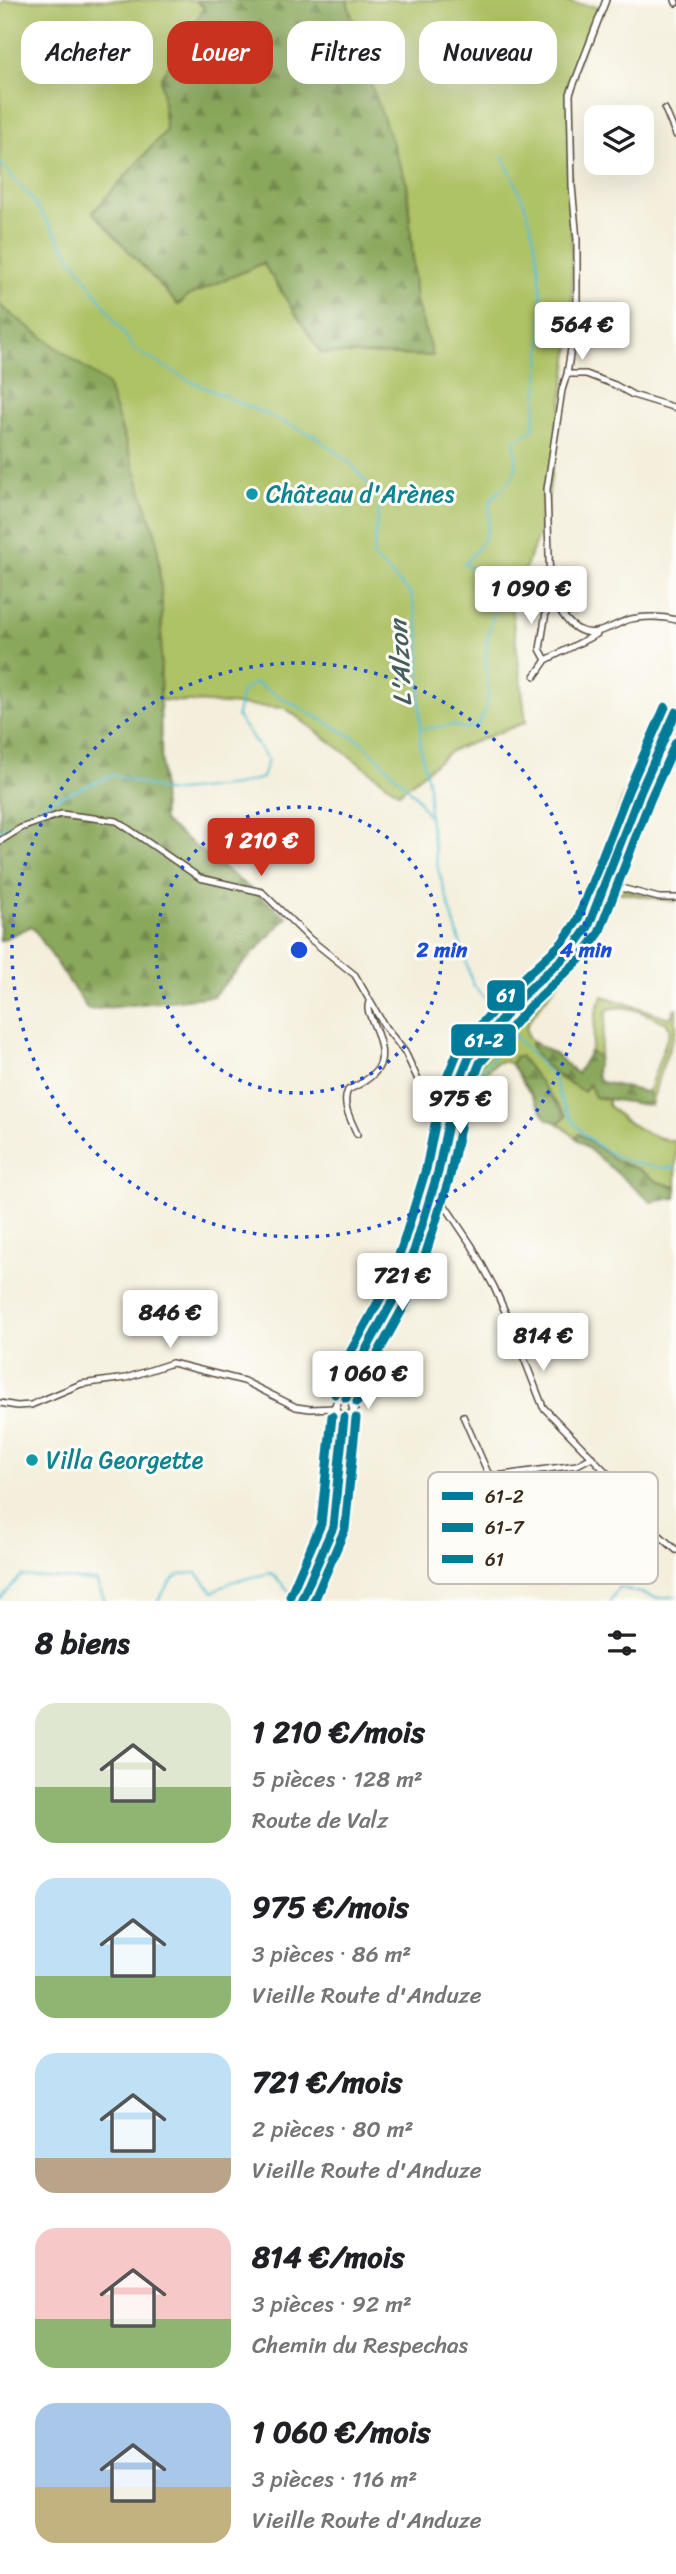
<!DOCTYPE html>
<html lang="fr">
<meta charset="utf-8">
<style>
body{margin:0;font-family:Sriracha,sans-serif;background:#f2f2f2;color:#202124;height:100vh;display:flex;flex-direction:column;font-size:26px;white-space:nowrap}
*{box-sizing:border-box;margin:0}
p{font-size:23px;color:#757577}
.icon{flex:none;width:38px;height:38px;fill:none;stroke:currentColor;stroke-width:2;stroke-linecap:round;stroke-linejoin:round}
.map{position:relative;height:1601px;overflow:hidden}
.details{display:flex;flex-direction:column;background:#fff;flex:1}
.details>*{flex:none}
.hud{position:absolute;left:21px;top:21px;width:635px;height:63px;display:flex;gap:14px}
.tools{position:absolute;left:584px;top:105px;display:grid;gap:14px}
.tools a{display:grid;place-items:center;width:70px;height:70px;border-radius:14px;background:#fff;box-shadow:0 7px 28px #0002;font-size:35px}
.price{position:absolute;translate:-50% -60px;padding:0 16px;border-radius:7px;background:#fff;color:#222;font-size:23px;line-height:46px;filter:drop-shadow(0 2px 4px #0008)}
.price::after{content:'';position:absolute;left:50%;top:42px;width:21px;height:16px;margin-left:-10px;background:inherit;clip-path:polygon(0 0,100% 0,50% 100%)}
.price.current{background:#c8321e;color:#fff}
ul{padding:0;list-style:none}
li{display:flex;align-items:center;gap:21px;height:175px;padding:0 35px}
li span{display:grid;place-items:center;flex:none;width:196px;height:140px;border-radius:21px;color:#555}
li>.icon{margin-inline-start:auto}
span .icon{width:84px;height:84px;fill:#fffc;stroke-width:1}
li b{font-size:30px}
h2{display:flex;justify-content:space-between;align-items:center;height:84px;padding:0 35px;font-size:30px}
.pill{padding:0 24px;border-radius:21px;background:#fff;box-shadow:0 7px 28px #0002;font-size:24px;line-height:63px}
.pill.current{background:#c8321e;color:#fff}
.map>svg:first-child{display:block}
.grass{fill:#aec266;stroke:#747642;stroke-width:2}
.forest{fill:url(#forest-firs);stroke:#62693c;stroke-width:2}
.lines{fill:none;stroke-linecap:round;stroke-linejoin:round}
.stream{stroke:#55bdd2;stroke-width:2}
.street-casing{stroke:#57483a;stroke-width:8}
.secondary-casing{stroke:#57483a;stroke-width:10}
.street{stroke:#fff;stroke-width:5}
.secondary{stroke:#fff;stroke-width:7}
.bus-1-casing{stroke:#fdfcf7;stroke-width:14}
.bus-2-casing{stroke:#fdfcf7;stroke-width:14}
.bus-3-casing{stroke:#fdfcf7;stroke-width:14}
.bus-1{stroke:#007b99;stroke-width:9}
.bus-2{stroke:#007b99;stroke-width:9}
.bus-3{stroke:#007b99;stroke-width:9}
.ring{fill:none;stroke:#1d4ed8;stroke-width:3.5;stroke-dasharray:3.5 7}
.culture-dot{fill:#0f9aa8;stroke:#fdfcf7;stroke-width:2.5}
.labels{text-anchor:middle;stroke-width:6;stroke-linejoin:round;paint-order:stroke}
.culture-label{font-size:24px;fill:#0d838f;stroke:#fdfcf7;text-anchor:start}
.water-label{font-size:26px;font-style:italic;fill:#445d5d;stroke:#fdfcf7}
.key{fill:#fdfcf7;stroke:#c3bdb6;stroke-width:2}
.key-label{font-size:19px;fill:#3b2a1e}
.centre{fill:#1d4ed8;stroke:#fdfcf7;stroke-width:3.5}
.ring-label{font-size:21px;text-anchor:middle;font-weight:bold;fill:#1d4ed8;stroke:#fdfcf7;stroke-width:6;stroke-linejoin:round;paint-order:stroke}
.line-badge{stroke:#fdfcf7;stroke-width:2.5}
.badge-label{font-size:19px;text-anchor:middle;font-weight:bold;fill:#fff}
</style>
<div class="map">
<svg width="676" height="1601" viewBox="0 0 676 1601">
<defs>
<pattern id="forest-firs" width="22" height="20" patternUnits="userSpaceOnUse" patternTransform="scale(1.75)"><rect width="22" height="20" fill="#8aa85b"/><path d="M5 1l3.5 6h-7zM16 11l3.5 6h-7z" fill="#72894b"/></pattern>
</defs>
<rect width="100%" height="100%" fill="#fdfcf7"/>
<filter id="ink" filterUnits="userSpaceOnUse"><feTurbulence type="fractalNoise" baseFrequency=".0143" numOctaves="2"/><feDisplacementMap in="SourceGraphic" scale="14" xChannelSelector="R" yChannelSelector="G"/><feConvolveMatrix kernelMatrix="1 2 1 2 8 2 1 2 1" color-interpolation-filters="sRGB"/></filter>
<filter id="wash" filterUnits="userSpaceOnUse"><feTurbulence type="fractalNoise" baseFrequency=".00686" numOctaves="4" result="noise"/><feDisplacementMap in="SourceGraphic" scale="28" xChannelSelector="R" yChannelSelector="G"/><feGaussianBlur stdDeviation="1.57" result="paint"/><feColorMatrix in="noise" values="0 0 0 0 0 0 0 0 0 0 0 0 0 0 0 0 0 1.4 0 .05"/><feComposite in="paint" operator="in"/></filter>
<g filter="url(#wash)">
<rect width="100%" height="100%" fill="#f4efdc"/>
<!-- grass -->
<path class="grass" d="M5 0H196L204 8 161 78 166 131 93 212 179 305 186 297 263 263 321 353 432 356 416 302 407 184 368 76 347 0H550L599 7 569 84 573 325 545 519 511 604 526 722 451 751 399 793 285 708 160 700 162 604 107 384 0 306V5Z
M625 792H631L635 797 586 923 553 964 531 981 529 980 569 942 580 925Z
M609 884 659 898H676V902L611 891 593 936 529 1021 526 1028 528 1037 532 1041 531 1047 560 1079 585 1091 589 1083 595 1097 608 1099V1105C625 1124 651 1137 676 1142V1187L658 1182 638 1169 617 1161 579 1134 576 1138 558 1123 566 1116 520 1056 515 1057 511 1064 503 1061 496 1063 468 1089 454 1130 450 1125 459 1089 573 954 589 933Z
M603 996 670 1018 676 1007V1030L659 1076 651 1106 648 1105 650 1094 646 1092 649 1089 670 1030 667 1023C649 1016 625 1001 607 1010L599 1057 590 1052C597 1035 591 1012 603 996Z"/>
<!-- forest -->
<path class="forest" d="M196 0H347L368 76 407 184 416 302 433 356 321 353 263 263 186 297 178 305 93 212 166 131 161 78 204 8Z
M0 306 107 384 157 539 162 604 160 700 163 821 287 917 213 996 88 1010 32 926 0 941Z
M532 1041 556 1055 577 1074 590 1052 599 1057C597 1067 593 1075 601 1082L646 1092 650 1094 648 1105 595 1097 589 1084 584 1092C569 1083 530 1060 532 1041Z
M520 1056 566 1116 558 1123 547 1119 511 1064 515 1057Z
M579 1134 617 1161 638 1169 658 1182 676 1187V1198L651 1202 576 1138Z"/>
<g class="lines">
<!-- stream -->
<path class="stream" d="M0 163 31 198 135 350 190 381 315 436 351 464 380 499 373 557 411 594 420 633V746L429 785V816L438 869 473 985 500 1015
M421 729 454 725 465 729 478 725C494 695 486 694 486 662 485 642 491 623 497 603L483 574 464 564C486 541 490 533 490 501 514 475 521 477 514 441L533 430C543 361 548 290 530 221 524 199 512 177 503 156
M0 830 47 802 114 775 169 792 236 785 262 778 268 760 237 716 242 691 255 683 362 742 416 796 427 814
M503 1020C516 1042 537 1056 552 1077 558 1084 558 1093 562 1102 583 1147 627 1169 676 1168
M449 1136 460 1093 514 1036
M440 1182 443 1166
M0 1599 21 1576 96 1581 105 1601
M158 1601C170 1582 172 1572 197 1573L213 1592 231 1582 271 1573 297 1599
M610 1601 619 1587 658 1598 676 1596"/>
</g>
</g>
<g filter="url(#ink)">
<g class="lines">
<!-- street casing -->
<g class="street-casing">
<path id="street" d="M606 0 570 94 572 186 577 240V311L567 374 562 390 547 489 550 587C556 607 571 637 596 632 607 630 617 624 627 620 642 616 661 616 676 620
M675 0 676 3
M665 109 676 135
M567 374H586L615 385 633 395 676 408
M546 660 540 649 548 600 552 595
M535 676 546 660 597 634
M0 841 21 828 61 814 117 821 200 878 262 892 310 939 355 975 385 1027 405 1052 420 1084 454 1094
M606 884 659 898H676
M357 1134C351 1120 341 1104 348 1090 384 1073 389 1061 373 1023 370 1015 366 1010 369 1002
M434 1189 472 1246 494 1287 511 1325 543 1407 608 1474 657 1533 676 1550
M0 1403 17 1406 31 1405 81 1384 126 1378 172 1363 244 1381 296 1407 310 1409 335 1408
M463 1416 488 1473 495 1476 577 1465 592 1457"/>
</g>
<!-- secondary casing -->
<g class="secondary-casing">
<path id="secondary" d="M346 1398 361 1359 397 1293 414 1251 438 1172 454 1094 469 1057 520 998 571 951 588 927 639 795 676 712
M344 1417 336 1412 335 1408 338 1400 346 1398
M344 1417 352 1414 354 1410 351 1400 346 1398
M301 1601 333 1527 344 1417"/>
</g>
<!-- street -->
<use href="#street" class="street"/>
<!-- secondary -->
<use href="#secondary" class="secondary"/>
<!-- bus-1 casing -->
<g class="bus-1-casing">
<path id="bus-1" d="M346 1398 361 1359 397 1293 414 1251 438 1172 454 1094 469 1057 520 998 571 951 588 927 639 795 676 712
M301 1601 333 1527 344 1417"/>
</g>
<!-- bus-2 casing -->
<g class="bus-2-casing">
<path id="bus-2" d="M357 1402 372 1364 408 1299 425 1256 450 1176 466 1098 480 1063 529 1007 580 959 599 933 650 800 676 742
M314 1601 345 1529 356 1418"/>
</g>
<!-- bus-3 casing -->
<g class="bus-3-casing">
<path id="bus-3" d="M335 1394 350 1353 386 1288 402 1247 426 1169 442 1090 458 1051 511 990 562 943 577 921 628 791 665 707
M290 1596 321 1524 332 1416"/>
</g>
<!-- bus-1 -->
<use href="#bus-1" class="bus-1"/>
<!-- bus-2 -->
<use href="#bus-2" class="bus-2"/>
<!-- bus-3 -->
<use href="#bus-3" class="bus-3"/>
</g>
</g>
<!-- distance rings -->
<g class="ring">
<circle cx="299" cy="950" r="143"/>
<circle cx="299" cy="950" r="287"/>
</g>
<!-- markers -->
<g class="culture-dot">
<circle cx="252" cy="494" r="7"/>
<circle cx="32" cy="1460" r="7"/>
</g>
<g class="labels">
<!-- culture labels -->
<g class="culture-label">
<text x="266" y="502">Château d'Arènes</text>
<text x="46" y="1468">Villa Georgette</text>
</g>
<!-- water labels -->
<g class="water-label">
<text transform="translate(400 663) rotate(-93)" y="9">L'Alzon</text>
</g>
</g>
<!-- legend -->
<rect x="428" y="1472" width="230" height="112" rx="10" class="key"/>
<rect x="442" y="1492" width="31" height="8" fill="#007b99"/>
<rect x="442" y="1523" width="31" height="9" fill="#007b99"/>
<rect x="442" y="1555" width="31" height="8" fill="#007b99"/>
<g class="key-label">
<text x="485" y="1503">61-2</text>
<text x="485" y="1534">61-7</text>
<text x="485" y="1566">61</text>
</g>
<circle cx="299" cy="950" r="10" class="centre"/>
<g class="ring-label">
<text x="442" y="957">2 min</text>
<text x="586" y="957">4 min</text>
</g>
<g class="line-badge">
<rect x="486" y="979" width="40" height="33" rx="7" fill="#007b99"/>
<rect x="450" y="1023" width="67" height="34" rx="7" fill="#007b99"/>
</g>
<g class="badge-label">
<text x="506" y="1002">61</text>
<text x="484" y="1047">61-2</text>
</g>
</svg>
<div class="tools">
<a><svg class="icon" aria-label="layers" viewBox="0 0 24 24"><path d="M12 4l9 5-9 5-9-5zM3 14l9 5 9-5"/></svg></a>
</div>
<b class="price" style="left:582px;top:362px">564 €</b>
<b class="price" style="left:531px;top:626px">1 090 €</b>
<b class="price current" style="left:261px;top:878px">1 210 €</b>
<b class="price" style="left:460px;top:1136px">975 €</b>
<b class="price" style="left:402px;top:1313px">721 €</b>
<b class="price" style="left:170px;top:1350px">846 €</b>
<b class="price" style="left:543px;top:1373px">814 €</b>
<b class="price" style="left:368px;top:1411px">1 060 €</b>
<div class="hud">
<a class="pill">Acheter</a>
<a class="pill current">Louer</a>
<a class="pill">Filtres</a>
<a class="pill">Nouveau</a>
</div>
</div>
<section class="details">
<h2>8 biens<svg class="icon" aria-label="filters" viewBox="0 0 24 24"><path d="M4 7h16M4 17h16"/><circle cx="9" cy="7" r="2"/><circle cx="15" cy="17" r="2"/></svg></h2>
<ul>
<li><span style="background:linear-gradient(#dfe7d0 60%,#8fb573 0)"><svg class="icon" aria-label="home" viewBox="0 0 24 24"><path d="M3 11l9-7 9 7M6 9v11h12V9"/></svg></span><div><b>1 210 €/mois</b><p>5 pièces · 128 m²</p><p>Route de Valz</p></div></li>
<li><span style="background:linear-gradient(#bfe0f5 70%,#8fb573 0)"><svg class="icon" aria-label="home" viewBox="0 0 24 24"><path d="M3 11l9-7 9 7M6 9v11h12V9"/></svg></span><div><b>975 €/mois</b><p>3 pièces · 86 m²</p><p>Vieille Route d'Anduze</p></div></li>
<li><span style="background:linear-gradient(#bfe0f5 75%,#b9a48a 0)"><svg class="icon" aria-label="home" viewBox="0 0 24 24"><path d="M3 11l9-7 9 7M6 9v11h12V9"/></svg></span><div><b>721 €/mois</b><p>2 pièces · 80 m²</p><p>Vieille Route d'Anduze</p></div></li>
<li><span style="background:linear-gradient(#f6c9c9 65%,#8fb573 0)"><svg class="icon" aria-label="home" viewBox="0 0 24 24"><path d="M3 11l9-7 9 7M6 9v11h12V9"/></svg></span><div><b>814 €/mois</b><p>3 pièces · 92 m²</p><p>Chemin du Respechas</p></div></li>
<li><span style="background:linear-gradient(#a9c7e8 60%,#c2b280 0)"><svg class="icon" aria-label="home" viewBox="0 0 24 24"><path d="M3 11l9-7 9 7M6 9v11h12V9"/></svg></span><div><b>1 060 €/mois</b><p>3 pièces · 116 m²</p><p>Vieille Route d'Anduze</p></div></li>
</ul>
</section>
